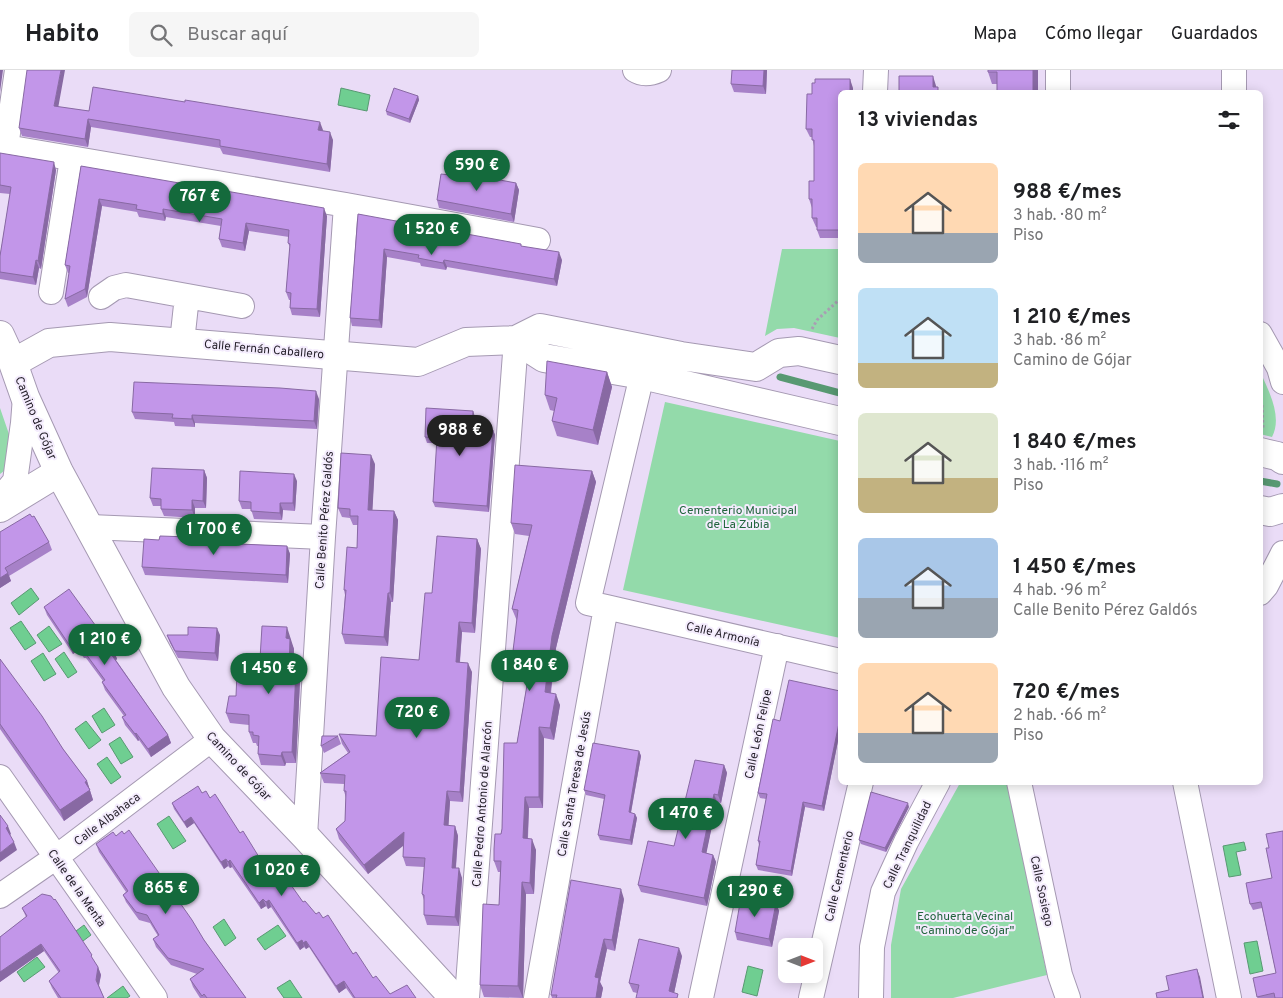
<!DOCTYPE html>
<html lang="es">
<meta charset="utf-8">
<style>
body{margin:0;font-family:Overpass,sans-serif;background:#f6f6f6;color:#202124;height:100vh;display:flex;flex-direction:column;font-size:19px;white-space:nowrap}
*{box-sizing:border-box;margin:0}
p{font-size:16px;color:#757577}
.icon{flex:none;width:28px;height:28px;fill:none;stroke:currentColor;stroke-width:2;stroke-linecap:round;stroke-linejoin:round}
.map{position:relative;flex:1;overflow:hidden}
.drawer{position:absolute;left:838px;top:20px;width:425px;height:695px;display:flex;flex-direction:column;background:#fff;border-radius:8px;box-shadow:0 2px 12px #0003}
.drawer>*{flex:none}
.needle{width:32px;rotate:90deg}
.fabs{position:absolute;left:778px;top:868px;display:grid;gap:10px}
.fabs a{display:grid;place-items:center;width:45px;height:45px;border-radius:8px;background:#fff;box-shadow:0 2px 12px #0003;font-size:25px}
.price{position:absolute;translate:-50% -42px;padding:0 11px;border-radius:18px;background:#146a3c;color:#fff;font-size:16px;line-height:32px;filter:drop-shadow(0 1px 2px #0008)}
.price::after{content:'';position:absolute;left:50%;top:30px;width:15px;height:11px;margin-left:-8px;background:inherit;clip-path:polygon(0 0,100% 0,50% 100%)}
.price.selected{background:#222;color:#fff}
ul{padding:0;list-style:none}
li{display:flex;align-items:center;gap:15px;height:125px;padding:0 20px}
li span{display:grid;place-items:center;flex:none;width:140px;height:100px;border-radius:8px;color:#555}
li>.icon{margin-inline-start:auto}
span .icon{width:60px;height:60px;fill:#fffc;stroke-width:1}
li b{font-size:21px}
h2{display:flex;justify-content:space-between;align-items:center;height:60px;padding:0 20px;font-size:21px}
header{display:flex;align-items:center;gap:30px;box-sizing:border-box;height:70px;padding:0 25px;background:#fff;border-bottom:1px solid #e0e0e0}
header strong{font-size:24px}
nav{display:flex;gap:28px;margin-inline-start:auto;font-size:18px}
.search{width:350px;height:45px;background:#f6f6f6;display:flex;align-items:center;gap:12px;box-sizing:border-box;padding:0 18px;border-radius:8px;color:#757577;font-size:19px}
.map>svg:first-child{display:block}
.green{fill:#93daaa}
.water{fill:#6fce91;stroke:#589972}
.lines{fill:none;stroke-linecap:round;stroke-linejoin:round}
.stream{stroke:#589972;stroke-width:7}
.street-casing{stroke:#a599b2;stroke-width:26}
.secondary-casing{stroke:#a599b2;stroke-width:30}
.path{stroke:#a99eb3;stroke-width:3;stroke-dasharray:2.5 2.5;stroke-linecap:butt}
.street{stroke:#fff;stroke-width:24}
.secondary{stroke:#fff;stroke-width:28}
.wall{fill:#a781c8}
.shaded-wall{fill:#8869a3}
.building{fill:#c296e9;stroke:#8869a3}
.labels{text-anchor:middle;stroke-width:4;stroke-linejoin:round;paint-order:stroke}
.street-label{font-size:12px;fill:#231e28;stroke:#f4ecfd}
.park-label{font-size:12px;fill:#21643d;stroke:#f4ecfd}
</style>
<header>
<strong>Habito</strong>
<div class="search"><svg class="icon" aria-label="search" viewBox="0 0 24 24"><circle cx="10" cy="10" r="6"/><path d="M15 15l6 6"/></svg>Buscar aquí</div>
<nav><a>Mapa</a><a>Cómo llegar</a><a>Guardados</a></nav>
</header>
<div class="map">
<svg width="1283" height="928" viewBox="0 0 1283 928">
<rect width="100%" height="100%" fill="#eadcf7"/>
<!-- green -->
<path class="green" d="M782 179H840V268L794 258 777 259 765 266Z
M1260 301C1268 320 1283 346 1272 367L1260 364Z
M665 332 840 371V568L623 520Z
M0 338 10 367 4 401 0 404Z
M960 713H1007L1047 905 953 928H891V875L901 819Z"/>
<!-- water -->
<path class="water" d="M341 18 370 25 367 41 338 35Z
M31 518 39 529 19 545 11 533Z
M21 551 36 573 25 580 10 558Z
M49 556 62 574 49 582 37 565Z
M64 582 77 602 68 608 55 589Z
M43 583 56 604 44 611 31 591Z
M104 638 115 655 102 663 92 646Z
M86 651 101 670 89 679 75 659Z
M120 667 133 687 121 694 109 674Z
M107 687 121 707 111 714 97 694Z
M169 746 186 771 173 779 157 754Z
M1244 772 1246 780 1236 782 1241 805 1229 807 1223 776Z
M224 849 236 868 225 876 213 857Z
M84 855 91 865 71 880 64 870Z
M278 855 286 866 265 880 257 869Z
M1257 871 1263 901 1250 904 1244 873Z
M37 887 45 897 24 912 17 902Z
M748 896 763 900 757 926 742 922Z
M290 910 302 928H284L277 918Z
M123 916 130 926 127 928H107Z"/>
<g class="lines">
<!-- stream -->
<path class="stream" d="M780 307 840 323
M1260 411 1277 414"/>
<!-- street casing -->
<g class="street-casing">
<path id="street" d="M635 0C643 5 650 4 659 0
M875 22 876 0
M1058 22V0
M1234 22V0
M0 76 346 135 538 170
M6 77 17 0
M51 222 72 89
M187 226 242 236
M101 227 114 218 126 215 187 226 182 272
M1260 264 1279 298 1283 312
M0 429 15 411 23 353 25 327
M90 457 323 467
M1260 523 1266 516 1283 483
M606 537 840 591
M0 707 155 928
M1019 712 1060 905 1068 928
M1185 712 1229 928
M305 766 323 467 346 135
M0 826 55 788 212 669
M467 928 516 270
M536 928 606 537 588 533 642 305
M701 928 777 576
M811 928 861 712
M871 928 872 877 883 822 906 772 938 712"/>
</g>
<!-- secondary casing -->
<g class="secondary-casing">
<path id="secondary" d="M0 265 13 293 25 327 59 402 176 617 212 669 305 766 454 928
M516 270 544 288 642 305 840 351
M13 293 49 273 110 267 418 292 466 272 516 270 540 258 681 286 756 297 779 283 799 281 840 290
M1260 382 1277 386 1283 390
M0 438 59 402
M1260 440 1270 442 1283 438"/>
</g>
<!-- path -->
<path class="path" d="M812 259 817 250 840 229
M1260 331 1262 333 1263 359"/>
<!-- street -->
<use href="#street" class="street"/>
<!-- secondary -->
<use href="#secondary" class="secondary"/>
</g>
<!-- wall -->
<path class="wall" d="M767 0 766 24 734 22 731 14Z
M1038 0V22L997 14H992L988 2Z
M853 18V22H840V168H820L817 160V157H816L812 148V138L809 129 814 111V76L812 67H810L806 59 812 24Z
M418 26 419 30 410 53 387 45 386 41Z
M58 37 89 41 323 60 322 61 333 70 330 102 223 84 220 78 91 57 88 77 22 66 19 58Z
M0 83 56 100 41 199 39 198 36 215 0 209V186L10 124 0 123Z
M81 96 327 146 320 247 292 245 290 238V230H289L286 222 290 177 288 173 289 167 249 161 245 181 222 177 219 169 221 156 166 147 165 151 139 147 137 142 102 136 87 227 68 237 65 229 69 203H68L65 195Z
M450 105 516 113 519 120 514 152 439 138 437 130Z
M358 144 562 190 557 216 447 197 446 200 421 196 420 193 387 187 382 258 352 256 350 248Z
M607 302 612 317 598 375 557 366 552 351 554 341 550 340 545 325Z
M319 329 317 359 195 353V357L175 356 174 352 135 349 132 342Z
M473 341 475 347V358L493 360 495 365 489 442 435 437 433 432 437 373H427L425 367Z
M375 394 372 440 394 441 398 450 393 532H391L388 576 345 574 342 564 345 525 344 520 357 478 358 455H353L350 448 342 447 338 438Z
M204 400 207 408 206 438H195V448L164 446 161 439V436H153L150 428Z
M592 401 596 412 556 578 551 623 560 635 554 670 544 668 543 738H529L528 768 536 780 534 824H526L523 928 484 927 480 915 499 835 500 802H498L494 791 501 764 529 603 516 601 512 589 517 551 512 539 529 466 515 464 511 453Z
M297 411 295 441 283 440 282 450 254 449 251 439H242L239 431Z
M0 462 49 472 52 480 9 506 11 511 0 518Z
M477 469 481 479 475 563 462 562 460 592 472 602 463 732 450 731 448 756H455L458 766 456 798 462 808 459 856 427 855 424 845V830L422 824 424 797 406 796 403 787V775L368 804 339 769 336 759 345 751 346 728 344 721V714L324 713 320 703 348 683 342 674 339 664 376 666 419 590 432 523Z
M159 470 287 476 290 484 288 513 145 505 142 497Z
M44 537 114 581 117 589 116 590 168 665 171 673 151 687 139 670 138 671 125 655 122 647 124 646 105 620 102 612 103 611 86 588H84L78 580 73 584 47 545Z
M167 565H220L218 591 178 588 170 573Z
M291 568 290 570 294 579 293 600 300 611 296 693H286L285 696 261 695 258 684V676H257L256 673H253L249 662V655L230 653 226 643 236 626 259 605Z
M0 589 63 679 87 711 93 730 64 751 0 659Z
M840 621V661L824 741 805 737 792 806 758 800 756 795 759 775 758 771 766 729 760 728 758 723 780 651Z
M338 666 341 674 324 683 321 676Z
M639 681 641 686 631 743 635 744 637 748 632 775 600 770 598 765 604 729 586 725 584 720Z
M724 695 727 703 721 733 717 732 706 783 713 785 716 792 707 836 641 822 638 815 674 776Z
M202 723 210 728 240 763 267 800 278 803 303 832 316 844 323 848 373 908 390 924 416 928H353L346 918 339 923 309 877 306 879 304 877 300 880 271 837 268 839 266 836 261 839 232 797 230 798 228 796 224 799 194 753 187 758 174 739 172 733Z
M909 737 886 782 861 774 859 770Z
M1283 761V928H1258L1257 927 1276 903 1262 838 1253 840 1250 834 1272 808 1269 778Z
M96 774 204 870 246 928H200L193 917 190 909 197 904 171 895 156 877 153 869 158 866 150 853 139 850 126 832 123 825 126 822 99 782Z
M624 829 615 881 607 879 600 912 603 918 601 928H552L551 925Z
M776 833 779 841 772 877 737 870 735 862Z
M22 838 95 893 98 897 101 905 99 916 104 928H58L52 918 49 911 59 903 44 881 0 912V867L26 847Z
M682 886 674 923H637L633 922 629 913Z"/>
<!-- shaded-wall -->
<path class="shaded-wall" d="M0 0H3L0 22Z
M61 0H65L57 44 54 36Z
M764 0H767L766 24 763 16Z
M1033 0H1038V22H1033Z
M933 6 937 19 933 17Z
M850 9 853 18V22H850Z
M418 26 419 30 410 53 409 49Z
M88 49 91 57 88 77 85 69Z
M320 52 323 60 321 68 318 60Z
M330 62 333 70 330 102 327 94Z
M54 92 56 100 41 199 38 191Z
M516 113 519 120 514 152 511 144Z
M99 129 102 136 87 227 85 219Z
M324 138 327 146 320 247 317 239Z
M163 139 166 147 165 151 163 144Z
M246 153 249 161 245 181 243 173Z
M384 179 387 187 382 258 379 250Z
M559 182 562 190 557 216 554 209Z
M36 190 39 198 36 215 33 207Z
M444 190 447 197 446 200 443 193Z
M607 302 612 317 598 375 593 360Z
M316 321 319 329 317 359 314 351Z
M473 341 475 347 474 364 472 358Z
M192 345 195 353V357L192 349Z
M493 360 495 365 489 442 487 436Z
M371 385 375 394 372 449 368 440Z
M204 400 207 408 206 438 203 431Z
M592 401 596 412 556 578 549 634 545 622 552 566Z
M294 404 297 411 295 441 293 433Z
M192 430 195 438V448L192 440Z
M280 433 283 440 282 450 280 443Z
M394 441 398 450 393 532 390 523Z
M477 469 481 479 475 563 472 553Z
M287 476 290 484 288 513 286 505Z
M8 503 11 511 0 518V508Z
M388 523 391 532 388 576 384 567Z
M459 552 462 562 459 601 456 592Z
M287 557 294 579 293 611 289 600 286 568Z
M217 558 220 565 218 591 215 583Z
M76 573 78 580 73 584 70 576Z
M114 581 117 589 114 592 111 584Z
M468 593 472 602 463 732 460 722Z
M296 600 300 611 296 693 292 682Z
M556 624 560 635 554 670 550 658Z
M839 653 840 657V661L824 741 822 736Z
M539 657 544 668 543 738 539 727Z
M136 663 139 670 138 671 135 664Z
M168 665 171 673 151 687 148 679Z
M639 681 641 686 630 747 629 742Z
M282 682 286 693 285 696 281 686Z
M724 695 727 703 721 733 718 725Z
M87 711 93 730 64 751 60 740Z
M447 721 450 731 448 765 444 755Z
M714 724 717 732 705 790 702 782Z
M525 727 529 738 527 779 523 768Z
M803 732 805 737 792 806 791 801Z
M908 733 909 737 886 782 885 778Z
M635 744 637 748 632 775 630 770Z
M191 747 194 753 187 758 184 752Z
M8 756 11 764 9 766 6 758Z
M455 756 458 766 455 807 452 798Z
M404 762 408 772 368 804 364 795Z
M532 769 536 780 534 824 530 813Z
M14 772 17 780 0 792V783Z
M713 785 716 792 707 836 704 828Z
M226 789 228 796 224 799 221 792Z
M230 790 232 797 230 798 228 792Z
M459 798 462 808 459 856 455 847Z
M522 812 526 824 523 928 518 916Z
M621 819 624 829 615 881 612 870Z
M263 829 266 836 261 839 259 833Z
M269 830 271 837 268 839 266 832Z
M776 833 779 841 772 877 769 869Z
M604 869 607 879 600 912 603 918 601 928H596L595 907Z
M302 870 304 877 300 880 297 873Z
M306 871 309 877 306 879 303 873Z
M41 874 44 881 0 912V902Z
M679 878 682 886 673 928 669 921Z
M98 897 101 905 98 918 96 910Z
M1197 899 1200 907 1204 928H1203Z
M344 911 346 918 339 923 336 916Z"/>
<!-- building -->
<path class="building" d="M27 0H61L54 36 89 41 93 17 185 32V30L320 52 318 60 330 62 327 94 220 76V70L88 49 85 69 19 58Z
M732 0H764L763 16 731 14Z
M988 0H1033V22H997V2H988Z
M899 6H933V17H938V22H899Z
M815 9H850V22H840V160H817V148H812V129H809V111H814V70H812V59H806L807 24H812V13H815Z
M394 18 418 26 409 49 386 41Z
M0 83 54 92 38 191 36 190 33 207 0 202V186L11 117 0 115Z
M81 96 324 138 317 239 290 238 291 223 286 222 290 174 288 173 289 160 246 153 243 173 219 169 222 149 163 139V144L136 139 137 135 99 129 85 219 65 229 70 196 65 195Z
M451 101 516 113 511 144 437 130 441 104 450 105Z
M358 144 521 174V176L559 182 554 209 444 190 443 193 418 188 419 185 384 179 379 250 350 248Z
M547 291 607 302 593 360 552 351 557 328 545 325Z
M134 312 280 318 316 321 314 351 192 345V349L172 348 173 344 132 342Z
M426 338 473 341 472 358 493 360 487 436 433 432 437 368 425 367Z
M341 383 371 385 368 440 394 441 390 523H388L384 567 342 564 346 520H344L347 477 357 478 358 446H350V439L338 438Z
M515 395 592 401 552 566 545 622 556 624 550 658 539 657V727H525L523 768 532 769 530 813 522 812 518 916 480 915 483 834 499 835 501 791H494V779L495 764H501L502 759 504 673H517L531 592 512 589 518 540 512 539 532 455 511 453Z
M152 398 204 400 203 431 192 430V440L161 439V429L150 428Z
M240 401 294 404 293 433H280V443L251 441V432L239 431Z
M30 444 32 447 34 446 49 472 5 498 8 503 0 508V462Z
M160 466 190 467V472L287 476 286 505 142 497 144 469 159 470Z
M437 466 477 469 472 553 459 552 456 592 468 593 460 722 447 721 444 755 455 756 452 798H459L455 847 424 845V825L422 824 425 788 403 787 404 762 364 795 336 759 345 751 346 721H344L345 705 320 703 350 682 339 664 376 666 381 587 419 590 425 523H432Z
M69 519 114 581 111 584 168 665 148 679 136 663 135 664 122 647 126 645 102 612 105 610 83 580 82 581 76 573 70 576 44 537Z
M262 556 287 557 286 568 290 569 289 600H296L292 682H282L281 686 258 684 259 666 253 665V662H249V645L226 643 229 626H236L237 603 259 605Z
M188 557 217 558 215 583 175 581 167 565H188Z
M0 589 42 646 63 679 87 711 85 712 90 720 60 740 0 654Z
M789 610 840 621V654L839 653 822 736 803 732 791 801 756 795 760 771H758L767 724 758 723 773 649 780 651Z
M322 666H338L321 676Z
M593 673 639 681 629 742 635 744 630 770 598 765 605 725 584 720Z
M695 690 724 695 718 725 714 724 702 782 713 785 704 828 638 815 648 771 674 776Z
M198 716 202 723 206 721 210 728 215 724 240 763 243 761 267 800 272 796 278 803 281 801 303 832 305 831 316 844 319 842 323 848 328 845 353 884 356 882 373 908 376 906 390 924 407 915 416 928H355L344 911 336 916 306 871 303 873 302 870 297 873 269 830 266 832 263 829 259 833 230 790 228 792 226 789 221 792 191 747 184 752 172 733Z
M871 722 908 733 885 778 859 770Z
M0 745 8 756 6 758 14 772 0 783Z
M129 760 192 850 204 870 246 928H207L204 924 202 926 190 909 204 899 168 888 153 869 159 865 147 845 136 842 123 825 128 821 96 774 113 762 116 766 122 761 124 764Z
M1283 761V928H1275L1274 923 1257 927 1253 908 1276 903 1261 832 1250 834 1246 813 1272 808 1266 778H1269L1266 764Z
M571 810 621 819 612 870 604 869 595 907 599 908 596 928H556L557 925H551Z
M42 824 51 826 54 830 55 829 92 885 91 886 98 897 96 910 104 928H61L49 911 60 901 41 874 0 902V867L27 846 22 838Z
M741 827 776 833 769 869 735 862Z
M639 869 679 878 669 921 678 924 677 928H636L639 915 629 913Z
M1197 899 1203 928H1157L1156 923 1169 920 1166 906Z"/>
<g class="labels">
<!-- street labels -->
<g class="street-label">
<text transform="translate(264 279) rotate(5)" y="4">Calle Fernán Caballero</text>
<text transform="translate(36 348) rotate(67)" y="4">Camino de Gójar</text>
<text transform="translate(324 450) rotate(-86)" y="4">Calle Benito Pérez Galdós</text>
<text transform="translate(723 564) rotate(13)" y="4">Calle Armonía</text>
<text transform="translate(758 664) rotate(-78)" y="4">Calle León Felipe</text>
<text transform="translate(239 696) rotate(47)" y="4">Camino de Gójar</text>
<text transform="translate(574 714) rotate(-80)" y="4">Calle Santa Teresa de Jesús</text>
<text transform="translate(482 734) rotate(-86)" y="4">Calle Pedro Antonio de Alarcón</text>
<text transform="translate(107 749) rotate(-37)" y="4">Calle Albahaca</text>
<text transform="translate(907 775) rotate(-64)" y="4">Calle Tranquilidad</text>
<text transform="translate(839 806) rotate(-77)" y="4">Calle Cementerio</text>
<text transform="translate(77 818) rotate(55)" y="4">Calle de la Menta</text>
<text transform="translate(1042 821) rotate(78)" y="4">Calle Sosiego</text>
</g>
<!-- park labels -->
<g class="park-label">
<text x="738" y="444">Cementerio Municipal<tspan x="738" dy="14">de La Zubia</tspan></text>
<text x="965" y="850">Ecohuerta Vecinal<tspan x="965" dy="14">"Camino de Gójar"</tspan></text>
</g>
</g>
</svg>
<div class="fabs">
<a><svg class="needle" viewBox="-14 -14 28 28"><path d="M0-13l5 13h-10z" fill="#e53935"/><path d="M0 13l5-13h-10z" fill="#757577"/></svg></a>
</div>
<b class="price" style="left:477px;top:122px">590 €</b>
<b class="price" style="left:200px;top:153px">767 €</b>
<b class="price" style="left:432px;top:186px">1 520 €</b>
<b class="price selected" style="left:460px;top:387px">988 €</b>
<b class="price" style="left:214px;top:486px">1 700 €</b>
<b class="price" style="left:105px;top:596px">1 210 €</b>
<b class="price" style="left:530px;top:622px">1 840 €</b>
<b class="price" style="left:269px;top:625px">1 450 €</b>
<b class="price" style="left:417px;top:669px">720 €</b>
<b class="price" style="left:686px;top:770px">1 470 €</b>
<b class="price" style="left:282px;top:827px">1 020 €</b>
<b class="price" style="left:166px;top:845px">865 €</b>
<b class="price" style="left:755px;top:848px">1 290 €</b>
<section class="drawer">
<h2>13 viviendas<svg class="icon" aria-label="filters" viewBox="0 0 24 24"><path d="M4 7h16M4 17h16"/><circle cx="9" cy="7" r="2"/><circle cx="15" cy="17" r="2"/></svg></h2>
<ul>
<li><span style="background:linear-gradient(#ffd9b3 70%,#9aa5b1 0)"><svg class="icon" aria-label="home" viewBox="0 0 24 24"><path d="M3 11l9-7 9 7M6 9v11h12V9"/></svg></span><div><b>988 €/mes</b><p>3 hab. · 80 m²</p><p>Piso</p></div></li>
<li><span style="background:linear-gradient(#bfe0f5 75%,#c2b280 0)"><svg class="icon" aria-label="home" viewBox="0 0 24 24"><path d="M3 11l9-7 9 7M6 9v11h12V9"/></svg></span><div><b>1 210 €/mes</b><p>3 hab. · 86 m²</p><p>Camino de Gójar</p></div></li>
<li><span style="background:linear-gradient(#dfe7d0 65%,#c2b280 0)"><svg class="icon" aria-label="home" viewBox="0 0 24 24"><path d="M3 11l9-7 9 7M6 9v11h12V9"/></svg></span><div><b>1 840 €/mes</b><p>3 hab. · 116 m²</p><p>Piso</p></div></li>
<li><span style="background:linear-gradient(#a9c7e8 60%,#9aa5b1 0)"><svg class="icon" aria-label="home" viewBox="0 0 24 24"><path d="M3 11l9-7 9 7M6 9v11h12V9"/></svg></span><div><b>1 450 €/mes</b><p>4 hab. · 96 m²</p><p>Calle Benito Pérez Galdós</p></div></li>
<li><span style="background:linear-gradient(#ffd9b3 70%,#9aa5b1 0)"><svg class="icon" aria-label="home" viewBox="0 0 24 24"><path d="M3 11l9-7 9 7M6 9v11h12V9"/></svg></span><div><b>720 €/mes</b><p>2 hab. · 66 m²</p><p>Piso</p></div></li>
</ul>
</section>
</div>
